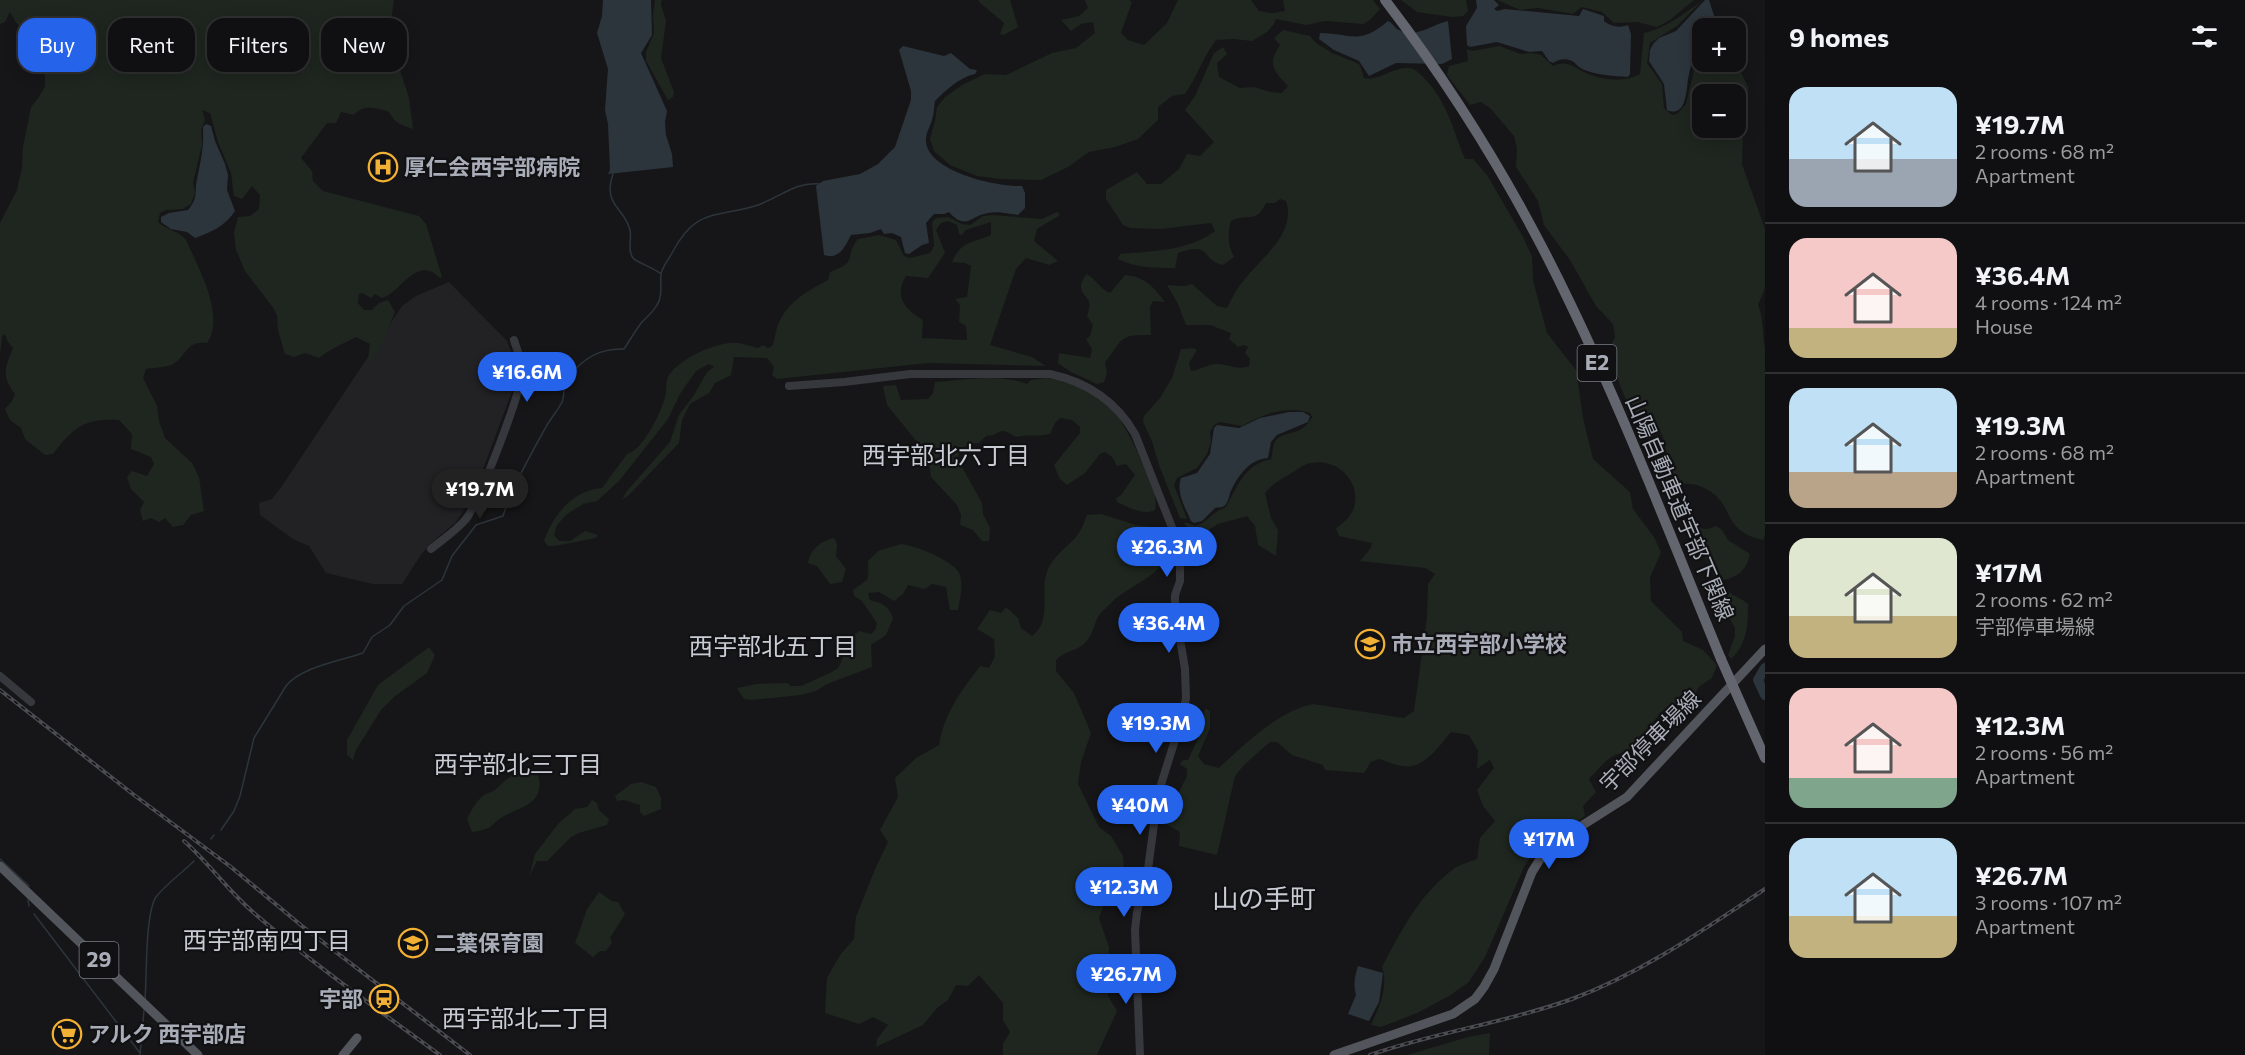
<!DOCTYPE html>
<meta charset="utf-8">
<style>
body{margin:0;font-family:Commissioner,"Noto Sans JP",sans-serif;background:#19191b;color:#f1f3f6;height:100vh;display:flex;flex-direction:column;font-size:22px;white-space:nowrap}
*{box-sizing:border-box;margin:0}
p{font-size:20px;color:#9c9d9f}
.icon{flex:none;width:33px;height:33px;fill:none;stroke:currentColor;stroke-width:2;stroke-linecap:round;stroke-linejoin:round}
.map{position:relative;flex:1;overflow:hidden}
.details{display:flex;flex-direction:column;background:#101012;width:480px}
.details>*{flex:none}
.guide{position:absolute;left:18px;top:18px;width:570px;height:54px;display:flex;gap:12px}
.controls{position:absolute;left:1692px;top:18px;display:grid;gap:12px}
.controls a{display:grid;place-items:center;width:54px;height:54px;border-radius:12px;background:#101012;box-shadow:0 3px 15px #0003,0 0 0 2px #303032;font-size:30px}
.price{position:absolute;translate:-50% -51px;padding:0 14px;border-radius:21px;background:#2563eb;color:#fff;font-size:20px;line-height:39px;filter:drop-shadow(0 2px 3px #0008)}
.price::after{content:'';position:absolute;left:50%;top:36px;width:18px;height:14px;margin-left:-9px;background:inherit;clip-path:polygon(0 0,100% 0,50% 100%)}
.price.active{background:#222;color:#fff}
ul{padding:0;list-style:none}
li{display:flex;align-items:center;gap:18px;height:150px;padding:0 24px}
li+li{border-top:2px solid #303032}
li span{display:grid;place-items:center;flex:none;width:168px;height:120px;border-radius:18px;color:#555}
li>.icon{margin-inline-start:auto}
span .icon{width:72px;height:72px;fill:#fffc;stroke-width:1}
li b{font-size:26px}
h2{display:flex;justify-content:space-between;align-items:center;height:72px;padding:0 24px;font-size:26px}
.chip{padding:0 21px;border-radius:18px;background:#101012;box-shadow:0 3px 15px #0003,0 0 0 2px #303032;font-size:21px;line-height:54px}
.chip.active{background:#2563eb;color:#fff}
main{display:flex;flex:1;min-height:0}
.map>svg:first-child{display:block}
.built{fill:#222225}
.green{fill:#1e261f;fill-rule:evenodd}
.water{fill:#2c353c}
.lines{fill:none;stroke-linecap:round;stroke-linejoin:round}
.stream{stroke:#2c353c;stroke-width:1.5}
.river{stroke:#2c353c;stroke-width:10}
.minor{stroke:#37383d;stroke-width:8}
.major{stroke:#53555c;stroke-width:9}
.highway{stroke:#63666e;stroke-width:10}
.rail-casing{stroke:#4a4c52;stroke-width:4}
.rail{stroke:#111113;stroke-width:1.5;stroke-dasharray:4.5;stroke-linecap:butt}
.highway-bridge{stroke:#63666e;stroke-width:10}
.labels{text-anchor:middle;stroke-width:4.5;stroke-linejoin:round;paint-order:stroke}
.shield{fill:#111113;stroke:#7b7e86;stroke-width:1.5}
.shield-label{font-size:21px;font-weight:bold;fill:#a8adb8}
.poi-label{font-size:22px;font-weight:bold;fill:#a8adb8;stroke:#111113;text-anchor:start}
.street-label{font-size:22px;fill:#a8adb8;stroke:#111113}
.neighbourhood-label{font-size:24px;fill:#c9ccd4;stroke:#111113}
.quarter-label{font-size:26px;fill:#c9ccd4;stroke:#111113}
</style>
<main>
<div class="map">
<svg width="1765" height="1055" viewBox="0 0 1765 1055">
<rect width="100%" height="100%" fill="#161618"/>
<!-- built -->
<path class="built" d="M449 282 507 341 516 365 517 378 472 499 455 523 431 543 421 555 402 584H373L326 573 309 546 293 539 260 515 259 503 272 499 282 486 402 306 416 296Z"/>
<!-- green -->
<path class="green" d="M0 0H394L389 36 409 98 413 129C401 125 395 123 389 112 376 108 364 104 354 115L341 112 336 123H327L301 158 312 171 313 181 323 191 419 216 426 224 442 277 440 278C416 254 401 293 382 298L375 294 371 298 362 293 359 294 358 303 364 310H372L379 303 388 300 395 312 381 346 367 366 370 344 356 337C343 344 330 349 319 358L305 353 294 357 285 354 278 330 277 316 274 309 245 271 236 250 234 233 238 217 250 216 259 209 260 195 252 186 242 199 234 196 231 173 218 142 210 113 202 110 205 120 201 130 202 145 193 183 195 193 191 204 183 209 166 210 160 213 158 222C167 230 179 231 186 240 198 267 226 316 207 343 184 340 188 357 171 365 163 368 155 367 146 369L143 378 157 406 159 421 165 438 192 463 199 477 204 511 191 515 183 525 173 527 165 518 159 522 151 518 143 521 140 510 144 502 131 489 127 477 132 471 147 476 154 464 151 457 131 449 132 434 119 420C84 418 73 428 53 454L45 455 25 439 21 428 10 420 5 409 12 401 15 394C1 376 5 368 13 348L8 342 5 334 2 336 0 355V223L17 190 22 168 23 147 31 107 39 97 45 86V77L39 52 33 36 17 24 10 12 5 22 0 24Z
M655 0H662L661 5 666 21 661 58 674 92 673 97 668 100 646 61V52L654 33 653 15Z
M979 0H1010L1018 27 1004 35 1000 34 1004 23 979 2Z
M1085 0H1129L1132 2 1121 33 1128 40 1144 45 1167 23 1178 0H1251L1259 11 1272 13 1285 11 1283 0H1373L1380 9 1370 20 1363 24 1325 21 1306 25 1276 19 1274 24 1267 32 1252 41 1234 39 1216 40C1203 57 1197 77 1185 94L1172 96 1158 107V120L1138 139 1115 147 1089 152 1068 167 1041 180 1001 179 977 176 950 165 934 151 930 139 935 121 937 107 945 97 962 85 985 74 1006 75 1052 53 1076 48 1095 33 1093 22 1081 24 1071 31 1061 20 1079 16 1088 8Z
M1401 0H1466L1468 11 1463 16 1452 17 1417 12Z
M1497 0H1694L1670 20 1657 27 1637 22 1614 23 1602 12 1582 7 1573 14 1538 8 1520 10Z
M1702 1 1677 26 1650 43 1647 63 1662 84 1664 108 1672 115 1677 114 1686 104 1696 62 1702 52V62L1736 61 1748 87V110L1743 132 1742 164 1765 229V288L1758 305C1764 320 1762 334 1765 349V536L1763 540C1721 531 1735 505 1708 490 1703 487 1695 484 1690 484 1682 483 1674 487 1668 481 1657 469 1668 453 1664 440 1656 416 1640 422 1632 410 1620 392 1615 369 1609 349L1615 337 1613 324 1596 306 1570 260 1544 225 1538 201 1516 167 1517 149 1514 136 1490 108 1481 102 1470 105 1447 75 1449 66 1468 61 1467 49 1473 51 1499 46 1521 54 1532 53 1541 55 1553 66C1566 60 1572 66 1584 72 1600 80 1624 83 1640 74L1644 33C1667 28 1683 14 1702 1ZM1702 94H1736V128H1702Z
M1283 30 1310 36 1316 43 1332 53 1355 62 1360 65 1364 78C1380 81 1392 67 1408 68 1415 68 1419 73 1423 77 1447 100 1453 130 1465 159H1473L1487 175 1522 235 1532 256 1533 280 1547 333 1576 370 1583 418 1593 459 1630 492 1633 509 1654 537 1661 552 1650 578 1651 601 1682 632 1683 641 1703 650 1717 665 1712 678 1700 686 1694 695 1680 706 1664 709 1627 753C1611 751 1599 769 1589 779L1596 792 1583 806 1585 816 1572 825 1565 822 1557 834 1538 845 1524 867 1485 957 1469 982 1449 996 1417 1013 1381 1027 1371 1025C1379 1007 1389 987 1382 967 1401 931 1420 893 1455 868 1461 864 1470 862 1477 859L1480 838 1495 821 1483 806 1477 790 1494 768 1490 760 1477 769 1478 751 1469 735 1451 732C1439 746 1424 770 1402 766 1394 765 1386 761 1379 759L1371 762 1364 773 1325 770 1323 765 1292 755 1277 742H1270L1244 765 1235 776 1217 855 1179 846 1180 832 1166 824 1172 805 1187 776V769L1180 764 1183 760H1188L1203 728 1205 708 1210 711V728L1198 756 1204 764 1219 768C1243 745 1280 710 1313 704L1404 718 1414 711 1427 617 1428 584 1435 574 1425 568 1360 561 1371 548 1372 543 1339 536 1336 528C1342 524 1349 518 1352 512 1365 485 1338 457 1311 463 1304 464 1297 470 1290 474 1280 480 1272 484 1265 493L1271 518 1278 530 1276 556 1258 545 1255 526 1247 516 1218 524 1200 535 1189 529 1184 523H1188L1195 526C1209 522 1212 511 1225 508 1239 486 1242 466 1271 459 1273 453 1272 445 1276 440 1284 430 1302 437 1312 417L1310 413C1286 405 1263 414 1242 426L1220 422 1214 425 1210 432 1211 442 1207 454 1197 468 1177 478 1174 485 1187 519 1180 518 1159 465 1152 441 1143 422 1144 416 1160 398 1172 378 1181 349 1193 348 1197 350 1189 363 1191 371C1200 370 1206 365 1215 364 1227 363 1237 371 1249 366L1250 359 1245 353 1248 347 1244 345 1238 347 1229 339 1231 333 1210 325H1186L1178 304 1167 285 1185 286 1192 284 1217 306 1227 308C1232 298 1237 288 1244 280 1261 258 1297 233 1286 201L1280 199 1275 203H1266C1256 225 1248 212 1231 221 1227 235 1228 245 1234 257L1223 265C1200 260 1213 241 1178 253L1175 268C1155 268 1136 268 1118 259L1120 254C1152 251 1189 251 1215 231L1211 223 1161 229 1131 228 1123 225 1106 199V190L1137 172 1147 184H1161L1179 169 1187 154 1200 156 1214 142 1185 110 1195 96 1214 53 1223 47 1227 54 1217 63 1219 77 1240 88 1254 87 1270 92 1282 93 1288 86C1273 70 1267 64 1280 45L1274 38Z
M1057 212 1060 215 1037 229 1034 241 1058 261 1049 265 1026 258 1016 269 990 345 1032 357 1046 366 928 363 777 379 772 375 774 367 767 358 734 357 731 375 715 383 709 393 690 404 682 420 679 443 630 494 622 500 626 492 670 442 679 415 694 395 707 372 714 367 709 364 696 371 680 394 668 419 619 481 597 501 583 504 567 514 557 525 554 535 559 541H570L585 531 598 535 596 538 555 546H548L544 541C553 515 573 490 602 488L627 454C643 450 661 413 665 397 667 390 665 381 669 375 680 359 712 344 731 343 739 342 750 346 758 348L763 345 768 348 772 346C775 340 775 334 777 328 784 304 807 291 828 280L830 272C860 261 843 258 858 239L879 235 896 240 904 256 910 258 930 253 934 246 932 222 936 218 948 217 962 224 970 225 983 216 992 215 1042 219ZM948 221 957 225 959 234 962 235 966 230 991 222V235C971 244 962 240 952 262L965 263 971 266 967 297 955 299 960 305 959 322 966 326 967 340 922 338 923 320C904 309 894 296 906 276L928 278 945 253 936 230 941 223Z
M1086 274C1097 279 1098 288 1110 293L1125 275C1145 277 1153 286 1165 302L1153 301 1150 307 1151 335C1116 334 1124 340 1105 362L1107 373 1104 382 1097 384 1071 372 1058 363 1059 353 1090 358 1092 349 1086 339 1090 336 1093 325 1087 316C1094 295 1084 301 1081 288 1080 284 1084 278 1086 274Z
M1046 378C1106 387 1124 418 1145 470 1151 484 1158 495 1155 510 1144 516 1128 507 1117 502L1116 498 1121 495 1135 475 1126 464 1117 466 1112 457 1105 452 1100 454 1085 473 1067 485 1060 479 1054 465 1080 433V427L1072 420 1060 418 1055 423 1050 434C1038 437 1028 434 1016 437 996 424 1002 436 986 436L979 443C967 443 962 447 957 458L982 503 983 514 990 528 989 541H982L973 530 960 525 961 515 957 505 931 477 929 463 922 448 887 405 883 386 896 385 901 400 928 399 933 393 935 382C965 380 999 373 1027 384L1031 380Z
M1101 514 1136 525 1159 528 1165 534 1166 543 1169 550C1162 578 1127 585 1109 605 1105 609 1099 614 1097 619 1093 629 1092 636 1084 644 1075 652 1066 650 1056 660V671L1074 693 1091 733 1081 762 1078 784 1099 827 1111 836 1123 856 1124 872 1112 883 1099 918 1109 947 1108 996 1117 1011 1097 1055H1003V1044L1010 1032 1003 1020V1003L979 975 968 986 956 985 948 1000 937 1008 923 1025 876 1047 877 1039 888 1025 873 1017 859 1024 825 1013 827 978 840 955 854 939 856 917 875 869 888 842 880 830 898 797 895 778 916 758 939 745C944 714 961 691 980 666L989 668 995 656 994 639 977 629 990 610 1001 613 1006 607 1018 618 1021 628 1032 636C1054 619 1038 592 1048 569 1053 557 1067 547 1076 537 1081 531 1084 523 1087 515Z
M1695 525C1703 530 1708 530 1716 526L1722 530 1728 540 1750 554C1747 569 1739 577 1723 580L1722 583C1725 594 1739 596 1748 604 1748 626 1747 644 1731 659L1728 655 1735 636V628L1725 610 1719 587 1694 533Z
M834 538 837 544 836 556 846 569 842 582 830 584 817 566 808 563C810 549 821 541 834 538Z
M901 544C914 545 953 560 959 573 964 583 960 599 958 610H950L946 587 932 584 925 589 908 585 903 594 894 601 879 592 868 593 870 600C882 603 889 606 893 618L886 635 871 645 872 667 827 684 816 691 801 695 752 700 744 699 737 688 757 684 787 683 791 686H801L830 673 838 668 854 635 859 631 871 634 875 630 877 623 862 601 854 596 853 590C872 576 868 583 868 561L878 551Z
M429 647 435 655 427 673 394 697 381 710 356 750 353 760 347 755V740L378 685Z
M530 769 538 774C545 803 525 805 506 815 489 824 496 829 472 832L467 819C471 811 476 801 484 795 489 792 494 792 497 788 507 779 512 773 527 772Z
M641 782 656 787 661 798V809L644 816 640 812V805L624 800 617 801 615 796 631 784Z
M592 800 597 803 599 810 609 819 607 825 579 833 571 837 547 861H537L529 877 535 854 558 824 575 809 587 807Z
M599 892 612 901 618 902 625 914 610 938 612 943 606 951H600L593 957 575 943 587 909Z
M1490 1033 1489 1055H1407L1468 1037Z"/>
<!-- water -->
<path class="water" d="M603 0H651L652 35 641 53 667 111 665 122 666 135 672 154 673 167 608 174 610 170 608 124 605 110 608 69 597 33 602 16Z
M1476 0H1494L1499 5 1494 9 1497 11 1505 9 1579 16 1583 9 1604 16V21C1611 27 1620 28 1628 25L1631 34 1630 74 1628 77C1614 76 1591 75 1579 67 1577 66 1575 62 1572 61 1566 58 1558 59 1553 63L1549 61 1542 51 1529 52 1497 42 1470 47 1467 45 1466 26 1477 8Z
M1705 0H1709L1718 28H1702V48C1695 56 1691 63 1689 74 1686 86 1688 119 1667 110L1664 84 1649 61 1650 50 1653 44 1659 38 1676 31Z
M1388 21C1393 23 1394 28 1399 30 1416 39 1433 24 1448 21L1452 59 1442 64 1396 63 1369 76 1359 61 1334 50 1319 39 1320 33C1353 34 1360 45 1388 21Z
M903 46 944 56 951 53 970 69 977 70 975 74C960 77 946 90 935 101 934 107 934 114 932 120 930 127 925 134 926 142 929 172 997 187 1022 186L1025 193V208L1018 215C1010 214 997 211 988 213 970 216 966 231 949 212L944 214H934L926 223 929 243 922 245 909 254 905 253 901 237 892 233 884 234 881 229 870 233 851 235C845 247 839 260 824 255L816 186 823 181 860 174 878 164 895 147 911 100V91L899 50Z
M206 124 211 126 215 141 225 164 228 175 227 190 235 211C225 226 212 232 195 238L187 232 171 229 161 222V217L169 213 188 210C199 197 194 193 197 179 201 161 204 146 203 127Z
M1289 412H1303L1310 416 1308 422 1277 435 1271 442 1268 458C1249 459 1237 477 1230 493 1229 497 1228 503 1224 506 1221 508 1218 507 1215 508L1202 521 1194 523 1191 521C1185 507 1176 493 1181 478L1197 473 1210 454 1214 428 1217 425 1239 428 1260 418Z
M1358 966 1383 973 1379 1002 1369 1021 1348 1014 1356 995C1353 984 1355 976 1358 966Z"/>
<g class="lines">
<!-- stream -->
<path class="stream" d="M613 174C602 205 625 208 630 230 632 239 627 250 633 258 636 262 654 268 661 274
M221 830 234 811 240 796 254 738 286 686C301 667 340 661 363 653L372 637 390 625 404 606 442 580 452 556 476 525 503 516C513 485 531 454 547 425 552 417 558 410 562 402 566 393 561 385 569 376 584 358 600 348 624 349 630 340 635 331 642 322 647 317 653 312 657 305 663 296 660 284 661 274 662 267 669 259 672 253 696 208 714 218 755 206 778 199 795 181 820 184
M211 839 214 835
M0 859 29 886
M28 900 29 906
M34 914 140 1053
M145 999C147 976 145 914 156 897 166 884 182 873 194 861
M140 1055 144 1010"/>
<!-- river -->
<path class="river" d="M1765 668 1758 680 1765 695"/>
<!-- minor -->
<path class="minor" d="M789 386 844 382 910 374H1050C1087 382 1116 401 1135 434L1177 540 1180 555V581L1175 595V609L1185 669 1186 698 1181 721 1158 794 1148 869 1137 912 1135 930 1140 1055
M431 549C443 539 456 531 466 519 479 502 522 391 522 371 522 361 517 350 514 340
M0 676 31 702"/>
<!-- major -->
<path class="major" d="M0 866 198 1055
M343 1055 357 1038
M1334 1055 1453 1014 1475 999 1484 987 1494 969 1532 872 1542 856 1564 837 1627 797 1765 649"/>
<!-- highway -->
<path class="highway" d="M1385 0C1457 94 1519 196 1570 303 1626 419 1672 540 1721 659"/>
<!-- rail casing -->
<g class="rail-casing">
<path id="rail" d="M0 690 134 795 231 867 302 926 470 1055
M184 841C209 863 228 891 254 913 313 964 377 1009 440 1055
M1370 1055C1436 1032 1506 1023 1572 999 1642 973 1703 930 1765 889"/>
</g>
<!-- rail -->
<use href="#rail" class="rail"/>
<!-- highway-bridge -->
<path class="highway-bridge" d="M1721 659 1765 758"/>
</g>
<!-- icons -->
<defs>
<g id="hospital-ring" transform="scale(1.5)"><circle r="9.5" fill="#111113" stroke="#f2b134" stroke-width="1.5"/><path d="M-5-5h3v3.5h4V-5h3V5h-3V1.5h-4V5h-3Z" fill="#f2b134"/></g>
<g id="school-ring" transform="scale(1.5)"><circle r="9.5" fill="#111113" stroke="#f2b134" stroke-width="1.5"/><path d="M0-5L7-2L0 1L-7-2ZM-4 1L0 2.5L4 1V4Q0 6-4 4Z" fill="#f2b134"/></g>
<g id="station-ring" transform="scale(1.5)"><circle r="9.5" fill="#111113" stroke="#f2b134" stroke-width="1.5"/><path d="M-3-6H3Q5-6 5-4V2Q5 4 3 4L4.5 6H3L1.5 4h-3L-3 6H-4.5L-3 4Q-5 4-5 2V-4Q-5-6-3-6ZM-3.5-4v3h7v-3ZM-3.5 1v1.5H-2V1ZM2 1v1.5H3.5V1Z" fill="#f2b134"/></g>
<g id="supermarket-ring" transform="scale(1.5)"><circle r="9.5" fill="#111113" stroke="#f2b134" stroke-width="1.5"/><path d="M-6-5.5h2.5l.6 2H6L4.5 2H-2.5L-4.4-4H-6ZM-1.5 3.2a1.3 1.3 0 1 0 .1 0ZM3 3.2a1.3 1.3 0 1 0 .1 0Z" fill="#f2b134"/></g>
</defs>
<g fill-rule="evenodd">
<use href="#hospital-ring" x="383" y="167"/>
<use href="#school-ring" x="1370" y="644"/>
<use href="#school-ring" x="413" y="943"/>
<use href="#station-ring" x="384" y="999"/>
<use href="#supermarket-ring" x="67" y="1034"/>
</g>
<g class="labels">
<!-- shield labels -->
<g class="shield">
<rect x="1577.5" y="345" width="39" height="36" rx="4.5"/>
<rect x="79.5" y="942" width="39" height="36" rx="4.5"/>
</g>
<g class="shield-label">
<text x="1597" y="370">E2</text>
<text x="99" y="967">29</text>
</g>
<!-- poi labels -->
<g class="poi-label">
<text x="404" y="175">厚仁会西宇部病院</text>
<text x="1391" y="652">市立西宇部小学校</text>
<text x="434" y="951">二葉保育園</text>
<text x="363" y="1007" text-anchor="end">宇部</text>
<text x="88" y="1042">アルク 西宇部店</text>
</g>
<!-- street labels -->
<g class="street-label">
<text transform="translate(1680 508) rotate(67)" y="8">山陽自動車道宇部下関線</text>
<text transform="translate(1650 741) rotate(-45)" y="8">宇部停車場線</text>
</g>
<!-- neighbourhood labels -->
<g class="neighbourhood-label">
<text x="946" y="464">西宇部北六丁目</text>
<text x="773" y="655">西宇部北五丁目</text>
<text x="518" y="773">西宇部北三丁目</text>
<text x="267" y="949">西宇部南四丁目</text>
<text x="526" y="1027">西宇部北二丁目</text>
</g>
<!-- quarter labels -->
<g class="quarter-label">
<text x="1264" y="908">山の手町</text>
</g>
</g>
</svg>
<div class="controls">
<a>+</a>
<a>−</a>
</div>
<b class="price" style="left:527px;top:403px">¥16.6M</b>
<b class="price active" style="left:480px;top:520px">¥19.7M</b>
<b class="price" style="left:1167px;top:578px">¥26.3M</b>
<b class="price" style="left:1169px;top:654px">¥36.4M</b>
<b class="price" style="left:1156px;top:754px">¥19.3M</b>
<b class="price" style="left:1140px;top:836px">¥40M</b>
<b class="price" style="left:1549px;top:870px">¥17M</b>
<b class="price" style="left:1124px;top:918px">¥12.3M</b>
<b class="price" style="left:1126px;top:1005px">¥26.7M</b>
<div class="guide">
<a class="chip active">Buy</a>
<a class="chip">Rent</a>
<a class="chip">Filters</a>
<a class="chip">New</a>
</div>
</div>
<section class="details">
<h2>9 homes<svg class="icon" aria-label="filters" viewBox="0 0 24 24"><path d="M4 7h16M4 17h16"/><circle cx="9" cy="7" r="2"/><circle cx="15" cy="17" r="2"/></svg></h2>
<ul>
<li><span style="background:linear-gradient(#bfe0f5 60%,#9aa5b1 0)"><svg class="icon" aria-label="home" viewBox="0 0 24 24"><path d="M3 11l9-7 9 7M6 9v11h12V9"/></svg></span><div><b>¥19.7M</b><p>2 rooms · 68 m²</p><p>Apartment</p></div></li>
<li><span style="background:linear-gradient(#f6c9c9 75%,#c2b280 0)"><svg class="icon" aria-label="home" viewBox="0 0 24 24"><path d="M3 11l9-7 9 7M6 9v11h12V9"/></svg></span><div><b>¥36.4M</b><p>4 rooms · 124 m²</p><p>House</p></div></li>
<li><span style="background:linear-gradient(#bfe0f5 70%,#b9a48a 0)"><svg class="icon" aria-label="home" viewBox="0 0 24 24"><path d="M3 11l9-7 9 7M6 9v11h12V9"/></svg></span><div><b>¥19.3M</b><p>2 rooms · 68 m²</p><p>Apartment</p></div></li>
<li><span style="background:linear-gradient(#dfe7d0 65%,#c2b280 0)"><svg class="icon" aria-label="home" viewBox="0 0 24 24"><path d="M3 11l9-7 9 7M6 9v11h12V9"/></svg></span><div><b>¥17M</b><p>2 rooms · 62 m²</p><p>宇部停車場線</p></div></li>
<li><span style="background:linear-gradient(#f6c9c9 75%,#7fa58c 0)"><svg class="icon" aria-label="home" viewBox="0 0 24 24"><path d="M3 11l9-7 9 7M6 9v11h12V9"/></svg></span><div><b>¥12.3M</b><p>2 rooms · 56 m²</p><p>Apartment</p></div></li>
<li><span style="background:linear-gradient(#bfe0f5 65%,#c2b280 0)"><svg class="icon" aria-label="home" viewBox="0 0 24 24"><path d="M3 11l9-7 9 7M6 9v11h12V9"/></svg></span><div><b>¥26.7M</b><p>3 rooms · 107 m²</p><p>Apartment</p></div></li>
</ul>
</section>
</main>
